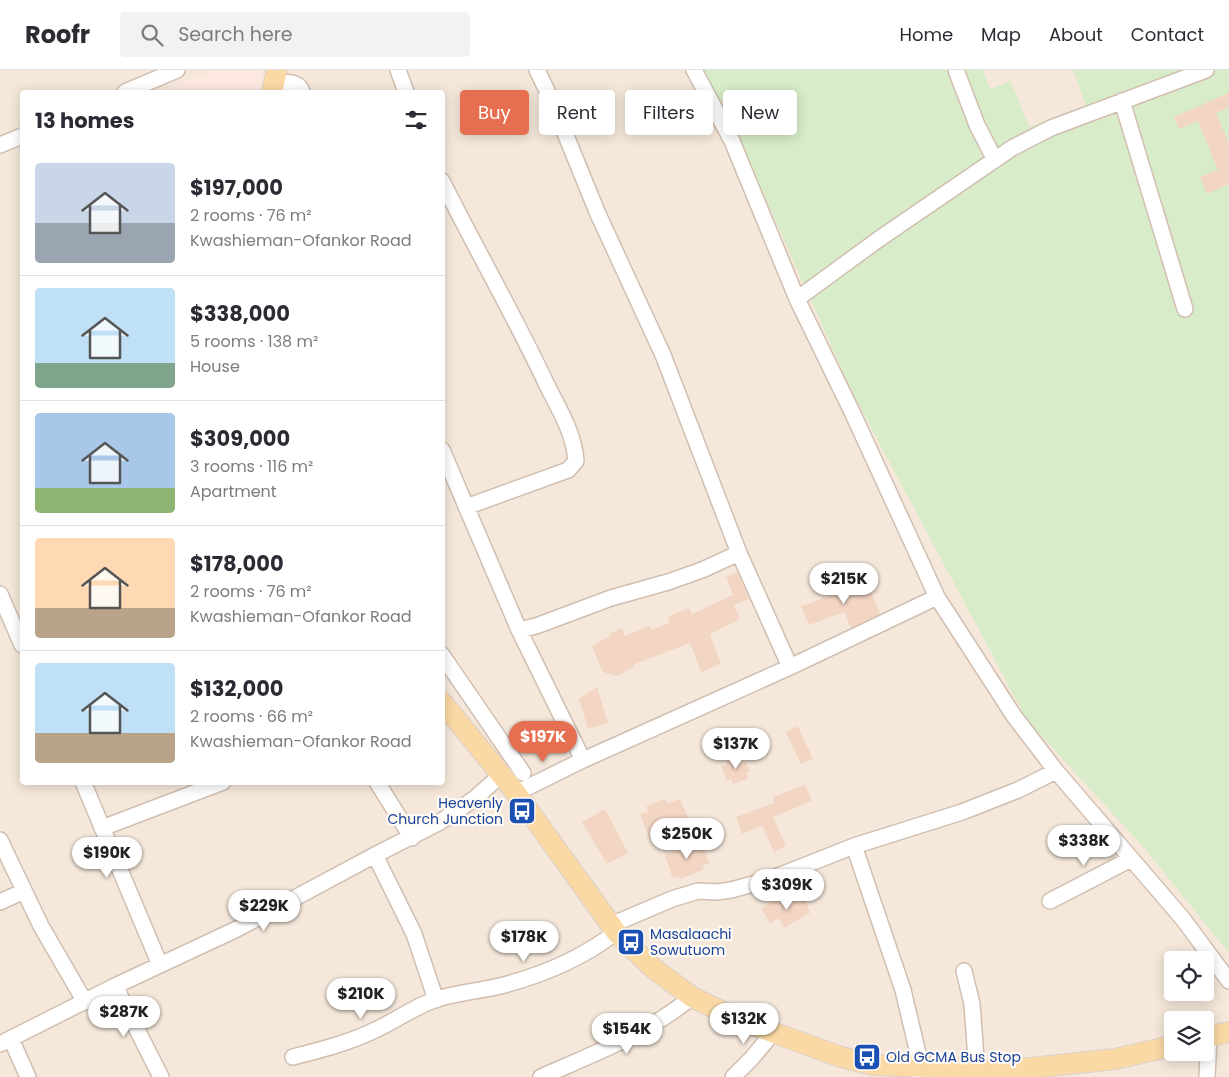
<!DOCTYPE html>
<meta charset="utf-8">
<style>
body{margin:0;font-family:Poppins,sans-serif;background:#f2f2f3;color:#2b2b33;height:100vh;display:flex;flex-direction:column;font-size:19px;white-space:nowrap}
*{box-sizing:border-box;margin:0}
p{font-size:16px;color:#7c7c81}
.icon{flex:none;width:28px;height:28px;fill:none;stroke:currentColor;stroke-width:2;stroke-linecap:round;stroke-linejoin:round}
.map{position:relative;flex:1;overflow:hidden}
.details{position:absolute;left:20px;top:20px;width:425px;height:695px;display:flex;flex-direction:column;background:#fff;border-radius:5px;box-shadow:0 2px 12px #0003}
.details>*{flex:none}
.hud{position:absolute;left:460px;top:20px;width:475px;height:45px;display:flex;gap:10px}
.controls{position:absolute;left:1164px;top:881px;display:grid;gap:10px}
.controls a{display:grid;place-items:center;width:50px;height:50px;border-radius:5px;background:#fff;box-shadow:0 2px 12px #0003;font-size:25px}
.price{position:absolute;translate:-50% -42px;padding:0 11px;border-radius:18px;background:#fff;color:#222;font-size:16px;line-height:32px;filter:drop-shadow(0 1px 2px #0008)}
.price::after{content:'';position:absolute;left:50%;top:30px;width:15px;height:11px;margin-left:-8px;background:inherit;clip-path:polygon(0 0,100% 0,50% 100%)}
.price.on{background:#e76f51;color:#fff}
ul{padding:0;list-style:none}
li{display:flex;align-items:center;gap:15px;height:125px;padding:0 15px}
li+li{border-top:1px solid #e1e1e2}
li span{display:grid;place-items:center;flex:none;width:140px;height:100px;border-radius:5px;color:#555}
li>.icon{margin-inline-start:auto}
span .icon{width:60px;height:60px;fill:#fffc;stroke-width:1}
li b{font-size:21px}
h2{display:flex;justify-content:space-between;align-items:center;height:60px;padding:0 15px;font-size:21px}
.chip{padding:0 18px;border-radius:5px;background:#fff;box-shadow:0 2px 12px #0003;font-size:18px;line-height:45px}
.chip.on{background:#e76f51;color:#fff}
header{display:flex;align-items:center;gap:30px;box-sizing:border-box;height:70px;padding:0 25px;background:#fff;border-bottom:1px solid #e1e1e2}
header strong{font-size:24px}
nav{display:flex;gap:28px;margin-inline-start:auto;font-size:18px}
.search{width:350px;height:45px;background:#f2f2f3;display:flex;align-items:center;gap:12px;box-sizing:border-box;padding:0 18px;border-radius:5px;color:#7c7c81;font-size:19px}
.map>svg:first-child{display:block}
.residential{fill:#f5e8da;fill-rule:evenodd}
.commercial{fill:#fde8e0}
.green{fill:#d8ecc9}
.building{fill:#f3d5c3}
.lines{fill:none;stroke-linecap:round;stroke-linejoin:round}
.minor-casing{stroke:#d1beb0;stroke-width:18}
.major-casing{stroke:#dad1cd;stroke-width:22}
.minor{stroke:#fff;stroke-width:15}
.major{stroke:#fbd9a5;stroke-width:20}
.labels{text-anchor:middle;stroke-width:4.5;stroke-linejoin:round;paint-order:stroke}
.transit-label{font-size:14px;fill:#164399;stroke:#fffaf3;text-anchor:start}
</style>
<header>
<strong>Roofr</strong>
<div class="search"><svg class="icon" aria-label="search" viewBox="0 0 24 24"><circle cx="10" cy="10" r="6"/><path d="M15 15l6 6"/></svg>Search here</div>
<nav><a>Home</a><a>Map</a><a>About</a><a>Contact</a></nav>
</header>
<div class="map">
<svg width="1229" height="1007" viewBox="0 0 1229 1007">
<rect width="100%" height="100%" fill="#fdf6ec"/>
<!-- residential -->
<path class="residential" d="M0 0H1229V1007H0ZM22 22H442V712H22ZM1172 890H1205V922H1172ZM1172 950H1205V982H1172Z"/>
<!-- commercial -->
<path class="commercial" d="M215 0H264L260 22H158Z"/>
<!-- green -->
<path class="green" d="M703 0H983L990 19 1011 11 1029 57 1086 35 1073 0H1229V883L1145 779 1027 650 850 318 760 116Z"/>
<!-- building -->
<path class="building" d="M1229 23V37L1216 43 1229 74V114L1207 124 1200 107 1218 100 1198 51 1179 59 1174 47Z
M737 502 749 529 734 535 740 549 710 564 721 594 701 602 690 573 635 594V596L617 606 603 602 592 577 610 565 611 563 622 558 625 566 649 556 651 560 669 553V546L689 538 692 544 733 525 726 507Z
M865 509 880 544 851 558 844 542 809 555 801 536 836 524 835 521Z
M597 617 608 653 588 659 579 629Z
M798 656 813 689 801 694 786 662Z
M740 686 742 693 746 692 750 701 746 703 748 709 733 714 731 709 727 711 721 696 727 695 725 692Z
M805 715 812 731 773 747 786 776 774 782 762 756 742 764 736 747 774 733 773 727Z
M663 729 668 733 680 729 690 752 650 769 640 744 648 742 646 737Z
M605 739 628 783 607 794 582 752Z
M700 770 710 794 702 795 704 799 681 809 679 807 673 809 665 785Z
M804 825 810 843 784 858 779 848 770 853 761 838 781 827 784 833Z"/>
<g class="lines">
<!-- minor casing -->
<g class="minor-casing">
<path id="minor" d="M398 0 406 22
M537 0 551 29 598 144 663 285 739 483 790 597
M694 0 732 71 797 229 853 344 937 527 1014 646 1056 701 1183 849 1229 911
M956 0 977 55 995 90
M274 12C285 13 299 10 302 22
M125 22 177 0
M1122 31 1185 239
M0 75 22 66
M442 111C476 179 514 245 546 313 558 338 574 362 576 391L568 400 466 437
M797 229 879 169 1012 78 1051 58 1206 0
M442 380 519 560 583 690
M0 524 22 575
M519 560 536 556 611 528 668 512 702 500 739 483
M442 585 523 703
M83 712 160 895
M377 712 412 768
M516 723 583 690 790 597 937 527
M102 758 223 712
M0 770 41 856 85 932
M854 776 903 920 921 996 919 1007
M375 785 414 864 436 930
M1050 831 1131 789
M0 832 24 821
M611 855 672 829 698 821 717 822 731 820 768 810 854 776 962 742 1018 720 1056 701
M964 901 972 934 976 989 967 998
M115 916 161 1007
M11 969 28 1007
M0 974 115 916 237 859 375 785 440 752 474 729 501 705
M293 987C320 980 348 973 373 961 394 952 415 936 437 929 459 922 482 921 504 915 545 904 583 888 616 862
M541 1007C593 984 647 964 692 927
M733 1007 751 989 773 963
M1207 1007 1209 967"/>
</g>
<!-- major casing -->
<g class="major-casing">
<path id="major" d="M272 22 277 0
M442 632 516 723 616 862 653 898 692 927 739 950 841 987 873 995 993 999 1031 998 1115 989 1172 976
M1205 968 1229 962"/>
</g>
<!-- minor -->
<use href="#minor" class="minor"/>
<!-- major -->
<use href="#major" class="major"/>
</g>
<!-- icons -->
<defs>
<g id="bus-square" transform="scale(1.4375)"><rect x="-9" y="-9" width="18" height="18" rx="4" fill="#1a4fb4" stroke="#fffaf3"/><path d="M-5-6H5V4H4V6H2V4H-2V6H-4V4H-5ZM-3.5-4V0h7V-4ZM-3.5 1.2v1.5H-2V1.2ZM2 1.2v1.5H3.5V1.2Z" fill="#fff"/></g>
</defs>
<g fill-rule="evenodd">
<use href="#bus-square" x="522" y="741"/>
<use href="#bus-square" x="631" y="872"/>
<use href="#bus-square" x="867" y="987"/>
</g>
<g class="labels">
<!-- transit labels -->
<g class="transit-label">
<text x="503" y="738" text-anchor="end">Heavenly<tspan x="503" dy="16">Church Junction</tspan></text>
<text x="650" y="869">Masalaachi<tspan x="650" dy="16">Sowutuom</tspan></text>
<text x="886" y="992">Old GCMA Bus Stop</text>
</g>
</g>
</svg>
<div class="controls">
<a><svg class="icon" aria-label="locate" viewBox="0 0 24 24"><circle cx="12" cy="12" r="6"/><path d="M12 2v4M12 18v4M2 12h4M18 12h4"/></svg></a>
<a><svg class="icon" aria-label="layers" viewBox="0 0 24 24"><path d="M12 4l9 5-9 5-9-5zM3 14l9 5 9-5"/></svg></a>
</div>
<b class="price" style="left:844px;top:535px">$215K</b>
<b class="price on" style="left:543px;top:693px">$197K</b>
<b class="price" style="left:736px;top:700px">$137K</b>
<b class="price" style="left:687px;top:790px">$250K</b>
<b class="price" style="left:1084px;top:797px">$338K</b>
<b class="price" style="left:107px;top:809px">$190K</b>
<b class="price" style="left:787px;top:841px">$309K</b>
<b class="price" style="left:264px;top:862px">$229K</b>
<b class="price" style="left:524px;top:893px">$178K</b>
<b class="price" style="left:361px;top:950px">$210K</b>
<b class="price" style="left:124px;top:968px">$287K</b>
<b class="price" style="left:744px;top:975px">$132K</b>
<b class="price" style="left:627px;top:985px">$154K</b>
<div class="hud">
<a class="chip on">Buy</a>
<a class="chip">Rent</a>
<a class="chip">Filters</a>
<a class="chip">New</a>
</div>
<section class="details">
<h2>13 homes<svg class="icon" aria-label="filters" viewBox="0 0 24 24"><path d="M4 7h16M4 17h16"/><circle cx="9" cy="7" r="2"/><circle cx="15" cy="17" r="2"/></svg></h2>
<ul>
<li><span style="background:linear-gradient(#c9d6e8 60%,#9aa5b1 0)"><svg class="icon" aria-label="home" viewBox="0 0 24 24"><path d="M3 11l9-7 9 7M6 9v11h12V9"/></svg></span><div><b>$197,000</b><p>2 rooms · 76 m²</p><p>Kwashieman-Ofankor Road</p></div></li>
<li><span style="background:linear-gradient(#bfe0f5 75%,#7fa58c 0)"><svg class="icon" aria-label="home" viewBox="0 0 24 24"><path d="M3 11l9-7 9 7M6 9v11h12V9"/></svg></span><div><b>$338,000</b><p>5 rooms · 138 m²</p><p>House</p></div></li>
<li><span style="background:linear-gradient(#a9c7e8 75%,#8fb573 0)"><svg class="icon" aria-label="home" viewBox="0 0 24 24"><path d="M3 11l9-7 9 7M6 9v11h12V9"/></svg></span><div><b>$309,000</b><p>3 rooms · 116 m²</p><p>Apartment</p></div></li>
<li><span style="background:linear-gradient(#ffd9b3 70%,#b9a48a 0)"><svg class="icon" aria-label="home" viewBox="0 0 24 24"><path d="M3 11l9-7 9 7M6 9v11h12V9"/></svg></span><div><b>$178,000</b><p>2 rooms · 76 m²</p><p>Kwashieman-Ofankor Road</p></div></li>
<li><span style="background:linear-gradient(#bfe0f5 70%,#b9a48a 0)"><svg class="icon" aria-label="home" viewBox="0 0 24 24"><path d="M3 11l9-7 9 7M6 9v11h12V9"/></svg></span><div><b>$132,000</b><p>2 rooms · 66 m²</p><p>Kwashieman-Ofankor Road</p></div></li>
</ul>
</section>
</div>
